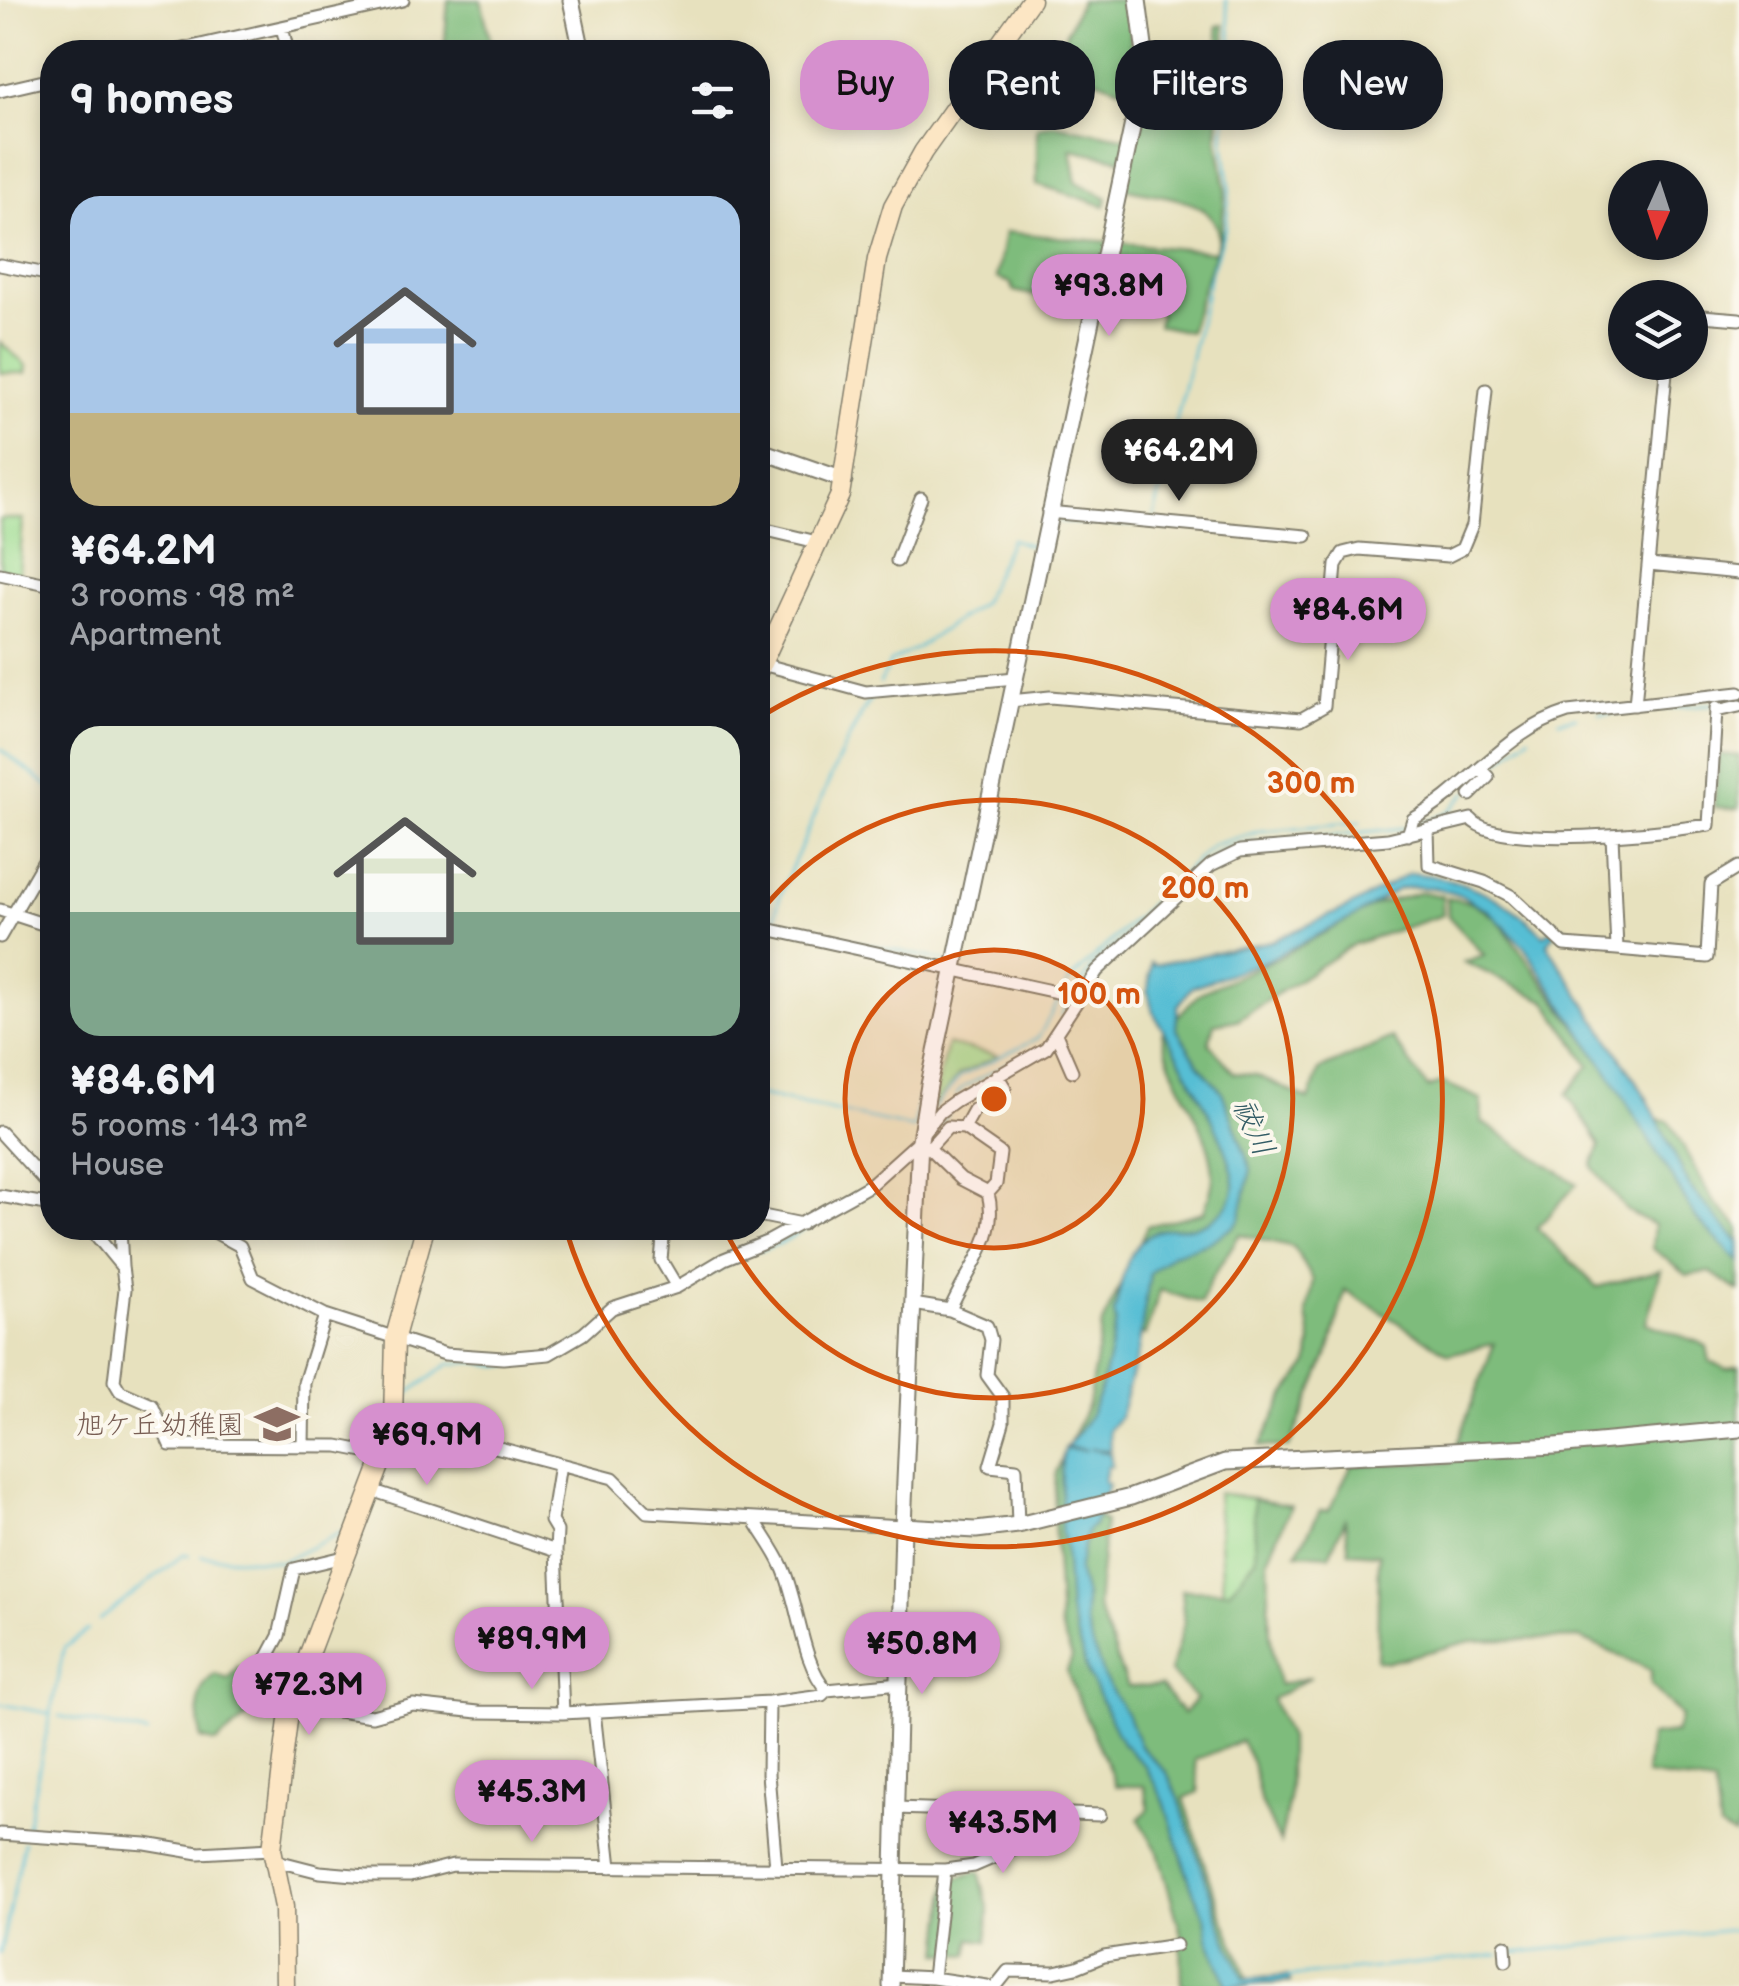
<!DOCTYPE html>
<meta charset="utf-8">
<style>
body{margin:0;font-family:"Balsamiq Sans","Klee One",sans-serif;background:#20242c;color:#f1f3f6;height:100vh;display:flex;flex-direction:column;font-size:38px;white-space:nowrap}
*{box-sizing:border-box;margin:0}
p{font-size:32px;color:#9ea1a6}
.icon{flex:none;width:55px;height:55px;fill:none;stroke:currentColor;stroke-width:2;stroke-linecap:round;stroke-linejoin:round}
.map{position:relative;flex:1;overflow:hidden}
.side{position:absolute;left:40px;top:40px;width:730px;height:1200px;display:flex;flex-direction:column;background:#171b24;border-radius:40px;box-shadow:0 5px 15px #0003}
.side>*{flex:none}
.hud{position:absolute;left:800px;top:40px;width:788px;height:90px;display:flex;gap:20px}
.needle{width:65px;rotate:183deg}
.controls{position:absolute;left:1608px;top:160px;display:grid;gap:20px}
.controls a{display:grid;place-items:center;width:100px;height:100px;border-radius:50%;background:#171b24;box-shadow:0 5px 15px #0003;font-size:50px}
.price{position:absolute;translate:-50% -85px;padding:0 22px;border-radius:35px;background:#d690ce;color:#111;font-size:32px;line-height:65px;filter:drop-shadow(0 2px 5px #0008)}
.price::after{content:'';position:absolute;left:50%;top:60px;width:30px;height:22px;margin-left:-15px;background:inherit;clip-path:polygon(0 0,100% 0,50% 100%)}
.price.active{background:#222;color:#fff}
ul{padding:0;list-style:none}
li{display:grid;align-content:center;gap:20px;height:530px;padding:0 30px}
li span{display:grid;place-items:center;height:310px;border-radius:30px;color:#555}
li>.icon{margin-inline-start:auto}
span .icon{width:180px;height:180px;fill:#fffc;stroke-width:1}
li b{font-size:42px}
h2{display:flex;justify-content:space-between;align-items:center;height:120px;padding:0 30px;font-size:42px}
.tag{padding:0 35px;border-radius:40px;background:#171b24;box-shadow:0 5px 15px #0003;font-size:35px;line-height:90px}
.tag.active{background:#d690ce;color:#111}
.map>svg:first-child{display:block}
.green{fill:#9edd92;stroke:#5d7c57;stroke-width:2.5}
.forest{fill:#7ebc7c;stroke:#4d6c4c;stroke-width:2.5}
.water{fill:#57bed4;stroke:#3a6d78;stroke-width:2.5}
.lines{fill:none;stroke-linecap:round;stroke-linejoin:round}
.stream{stroke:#57bed4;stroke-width:2.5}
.minor-casing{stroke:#827e6d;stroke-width:15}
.tertiary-casing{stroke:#827e6d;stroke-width:19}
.secondary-casing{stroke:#827e6d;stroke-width:21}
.minor{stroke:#fff;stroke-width:11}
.tertiary{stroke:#fff;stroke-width:15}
.secondary{stroke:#fce6c4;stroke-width:18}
.ring{fill:none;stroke:#d4530e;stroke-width:5}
.labels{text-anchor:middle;stroke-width:8;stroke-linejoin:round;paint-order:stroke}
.education-label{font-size:28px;fill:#785e54;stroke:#fbf7ec;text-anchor:end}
.water-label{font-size:30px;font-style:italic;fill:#345d66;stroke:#fbf7ec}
.centre{fill:#d4530e;stroke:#fbf7ec;stroke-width:5}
.ring-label{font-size:30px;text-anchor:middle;font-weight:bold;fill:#d4530e;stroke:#fbf7ec;stroke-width:8;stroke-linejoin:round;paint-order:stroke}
</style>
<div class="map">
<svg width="1739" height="1986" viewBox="0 0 1739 1986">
<rect width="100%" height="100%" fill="#fbf7ec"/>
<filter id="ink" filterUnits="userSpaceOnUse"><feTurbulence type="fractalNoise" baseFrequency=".01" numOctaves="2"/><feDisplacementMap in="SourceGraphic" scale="20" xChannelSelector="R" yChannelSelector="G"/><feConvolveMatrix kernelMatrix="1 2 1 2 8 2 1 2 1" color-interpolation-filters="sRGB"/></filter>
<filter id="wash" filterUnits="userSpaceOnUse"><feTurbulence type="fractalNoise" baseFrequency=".0048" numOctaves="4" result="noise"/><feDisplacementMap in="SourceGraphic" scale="40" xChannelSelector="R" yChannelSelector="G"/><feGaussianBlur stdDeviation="2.25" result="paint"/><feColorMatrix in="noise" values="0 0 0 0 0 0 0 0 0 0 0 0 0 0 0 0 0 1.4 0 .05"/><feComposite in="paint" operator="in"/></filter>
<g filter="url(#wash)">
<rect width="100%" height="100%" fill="#e7e1be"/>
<!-- green -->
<path class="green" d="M0 342 27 366 26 373H0Z
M0 519H23L19 574 0 570Z
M947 1044 998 1056 959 1075 937 1103H933Z
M1217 1493 1253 1499 1256 1558 1229 1592H1223Z"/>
<!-- forest -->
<path class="forest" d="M448 0H481L493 52H444Z
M1081 0H1131L1130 87 1146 94 1215 101 1220 49 1217 26 1224 25 1226 45 1217 137 1226 189 1221 234 1189 332 1158 325 1160 314 1143 286 1122 308 1102 304 1105 287 1064 278 1058 301 1014 291 1011 283 997 278 1005 232 1215 252C1233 198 1161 197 1123 188L1128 161 1071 149 1077 182 1107 198 1105 206 1037 184V127L1054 124 1132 139 1144 97 1082 74 1063 40Z
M1719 754 1739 756V809L1714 807Z
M1422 892 1442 896 1443 915 1354 944 1237 1020 1214 1024 1209 1043 1234 1073 1256 1075 1309 1100 1319 1070 1392 1038 1428 1088 1442 1082 1481 1099 1482 1122 1577 1184 1537 1228 1597 1287 1661 1270 1646 1323 1701 1343 1707 1347 1710 1361 1726 1369 1739 1366V1826L1734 1836 1720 1829 1714 1785 1646 1775 1650 1736 1675 1733 1681 1716 1651 1685V1670L1580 1638 1471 1641 1389 1662 1377 1660 1379 1554 1349 1552 1345 1520 1329 1555 1297 1553 1320 1511 1329 1510 1352 1465 1450 1462 1494 1344 1449 1354 1345 1290 1330 1349 1289 1447 1260 1446 1286 1394 1308 1365 1311 1341 1307 1313 1313 1280 1294 1247 1240 1234 1210 1281 1201 1303 1160 1290 1145 1335 1117 1329 1091 1438 1068 1468 1072 1492 1105 1522 1097 1606 1127 1687 1161 1686 1183 1714 1196 1699 1170 1672 1184 1623 1181 1590 1229 1591 1256 1558 1253 1499 1291 1506 1268 1559 1270 1634 1279 1685 1311 1677 1272 1699 1289 1738V1799L1280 1843 1260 1799 1252 1763 1241 1741 1195 1760 1199 1792 1184 1798C1196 1836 1207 1875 1221 1912 1230 1936 1244 1961 1249 1986H1182L1181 1934 1158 1852 1139 1819 1149 1809 1144 1786H1116C1101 1747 1081 1711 1067 1671L1072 1658 1060 1626 1054 1518 1056 1472 1088 1404 1102 1324 1147 1226 1204 1212C1207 1201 1214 1186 1213 1174 1210 1123 1170 1083 1162 1033L1200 993 1282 956 1375 905Z
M1447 898 1474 903 1497 919 1642 1116 1669 1121 1713 1201 1739 1227V1291L1710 1272 1687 1275 1652 1248 1654 1225 1626 1210 1592 1166 1600 1145 1567 1094 1589 1065 1546 1001 1464 962 1484 955 1448 916Z
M238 1667 262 1689C250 1720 240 1723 216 1743L201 1739C200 1713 190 1693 215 1674L228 1679Z
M979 1871 989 1911 987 1941 971 1939 968 1955 940 1953 948 1881Z"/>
<!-- water -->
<path class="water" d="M1410 873C1462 877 1507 898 1544 935L1558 926 1575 933 1558 930 1547 944 1647 1098 1690 1187 1739 1243V1262L1696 1218 1612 1078 1524 947 1489 911 1464 897 1434 888 1412 887 1398 889 1356 916 1265 961 1192 987 1178 1006 1176 1028 1199 1065 1222 1092 1251 1169 1240 1219 1233 1227 1210 1242 1173 1254 1150 1273 1138 1352 1120 1416 1109 1430 1110 1450 1090 1449 1110 1453 1112 1466 1107 1467 1104 1482 1108 1485 1094 1525 1087 1530 1078 1570 1085 1597V1623L1104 1678 1128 1716 1140 1746 1167 1773 1179 1799 1221 1925 1244 1979 1288 1976 1290 1982 1227 1986 1208 1938 1205 1917 1192 1889 1164 1801 1145 1766 1122 1743 1088 1674 1069 1611 1065 1546 1061 1534 1062 1460 1065 1449 1087 1450 1066 1447C1101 1413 1106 1367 1116 1322L1114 1313C1122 1283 1125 1239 1161 1230 1174 1226 1187 1230 1199 1225 1216 1219 1233 1206 1234 1188 1238 1153 1172 1046 1153 1012L1148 992 1151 963 1154 965 1272 941 1349 907Z"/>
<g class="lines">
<!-- stream -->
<path class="stream" d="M1154 517 1210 275 1226 226 1230 187 1223 138 1232 45 1226 0
M1058 522 1133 525
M880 683 890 662 917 648 982 603 1011 539 1031 546 1036 539
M1721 702 1738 701
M1599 714 1712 704
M1559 721 1576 717
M0 749 52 789
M1486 772 1530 736
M1417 826 1449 811 1467 792
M1208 861 1221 850 1237 845 1404 828
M775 926C775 896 793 866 805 838 825 790 844 743 871 698
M832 937 946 961
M1077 990 1092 967 1180 887
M1064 991 1070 980 1213 845 1261 831 1360 822
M1061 1016 1069 1001
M927 1056 943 974
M758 1095 914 1128 919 1098
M956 1095 962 1088 1017 1058
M932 1110 960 1077 1038 1038 1060 998
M940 1126 948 1111
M874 1189 903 1164
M759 1251 781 1243 845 1206
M610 1318 673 1296 733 1261
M403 1416 406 1395 449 1364 474 1362 502 1366 553 1360 584 1339
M201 1556 281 1562 344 1531
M100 1620 184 1554 189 1555
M0 1704 48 1713
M59 1716 148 1734
M27 1827 64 1648 88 1630
M1739 1833V1864
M1512 1953 1739 1929
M0 1954 24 1842
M1288 1977 1499 1955"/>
</g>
</g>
<g filter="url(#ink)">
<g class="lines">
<!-- minor casing -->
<g class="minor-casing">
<path id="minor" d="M282 27 288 52
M169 52 403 0
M0 91 52 79
M0 265 52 275
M1690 315 1739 319
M1048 512 1306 536
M758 528 817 542
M897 561 921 498
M1649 564 1739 573
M0 574 52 585
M758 632 774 637
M762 664 866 692 1015 678
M1010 701 1050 697 1301 719 1324 706 1336 565 1343 553 1359 549 1448 556 1462 549 1472 525 1486 390
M1635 705 1667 362
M1716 708V711L1739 706
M1470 795 1488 777 1481 770
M1428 829 1429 865 1484 882 1511 896 1564 945 1617 949
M1408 835 1413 819C1469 789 1505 731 1568 712L1739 693
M1612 835 1617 949 1707 957 1711 884 1739 867
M0 910 52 927
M758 927 1079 997
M0 937 52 847
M758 980 764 952 765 929
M1056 1034 1072 1071
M964 1128 974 1110 1005 1088 997 1075
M0 1132 52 1189
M921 1135 940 1112 955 1101 1046 1048 1097 971 1211 865 1240 851 1388 839 1471 819C1497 851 1667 831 1709 825L1716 711
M920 1144 929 1148 961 1179 988 1193C1000 1238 966 1271 950 1310
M929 1148 948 1127 964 1128 1000 1153 996 1184 988 1193
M0 1196 52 1205
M758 1215 802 1224
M90 1228 122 1267 125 1289 114 1381 120 1391 152 1405 170 1445 338 1446 384 1455
M120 1228 122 1267
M207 1228 240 1246 253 1278 325 1315 445 1354 503 1358 549 1354 583 1334 612 1308 677 1287 724 1259 769 1241 849 1197 870 1185 920 1140
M664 1228 661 1260 677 1287
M913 1304 950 1310 987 1326 991 1340 987 1375 1003 1397V1423L990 1466 1016 1469 1018 1525
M393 1420 613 1478 647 1512 903 1526
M303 1446 304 1383 325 1315
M371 1490 556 1551 563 1713
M754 1519C763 1535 775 1550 782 1566 799 1602 801 1663 827 1690L900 1683
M556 1551 557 1531 551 1521 560 1464
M344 1557 294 1569 279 1636 257 1677 290 1704 372 1716 413 1705 478 1712 563 1713 769 1702 768 1774 776 1867
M769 1702 822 1695 827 1690
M594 1711 611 1867
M896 1808 1100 1815
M0 1834 146 1844 199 1853 272 1849
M277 1861 320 1872 366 1876H410L453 1865 945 1870 974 1866 1064 1827 1065 1814
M1505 1946 1506 1961
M892 1976 933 1978 987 1986
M933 1978 945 1870
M996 1986 1008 1971 1054 1972 1077 1967 1104 1956 1176 1945"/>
</g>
<!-- tertiary casing -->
<g class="tertiary-casing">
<path id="tertiary" d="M571 0 582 52
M758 450 844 480
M903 1526 976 1530 1018 1525 1131 1497 1225 1462 1555 1446 1739 1429
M891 1986 903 1526 920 1140 929 1085 1139 95 1145 54 1138 0"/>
</g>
<!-- secondary casing -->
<g class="secondary-casing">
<path id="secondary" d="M758 672 840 495 877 259 893 206 923 152 1031 0
M285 1986 284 1907 272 1849 290 1704 389 1442 393 1420 395 1337 425 1228"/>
</g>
<!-- minor -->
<use href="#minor" class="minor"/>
<!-- tertiary -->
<use href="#tertiary" class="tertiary"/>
<!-- secondary -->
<use href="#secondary" class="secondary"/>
</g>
</g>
<!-- distance rings -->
<circle cx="994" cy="1099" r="149" fill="#d4530e" fill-opacity=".12"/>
<g class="ring">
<circle cx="994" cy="1099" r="149"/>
<path d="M758 915A299 299 0 1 1 724 1228"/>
<path d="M760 717A448 448 0 1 1 566 1230"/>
</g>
<!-- icons -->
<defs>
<g id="school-bare" transform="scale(3.45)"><path d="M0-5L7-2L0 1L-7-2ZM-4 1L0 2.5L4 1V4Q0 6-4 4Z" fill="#8d6e63" stroke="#fbf7ec" stroke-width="2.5" paint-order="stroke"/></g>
</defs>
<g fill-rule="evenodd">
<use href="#school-bare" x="277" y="1424"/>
</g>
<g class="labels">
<!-- education labels -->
<g class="education-label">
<text x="244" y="1434">旭ケ丘幼稚園</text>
</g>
<!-- water labels -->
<g class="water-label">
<text transform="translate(1254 1127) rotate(66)" y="10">祓川</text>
</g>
</g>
<circle cx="994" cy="1099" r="15" class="centre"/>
<g class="ring-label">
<text x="1311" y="793">300 m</text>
<text x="1205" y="898">200 m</text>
<text x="1099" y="1004">100 m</text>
</g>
</svg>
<div class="controls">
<a><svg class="needle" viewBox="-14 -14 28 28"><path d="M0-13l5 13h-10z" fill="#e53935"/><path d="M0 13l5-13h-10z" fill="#9ea1a6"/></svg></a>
<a><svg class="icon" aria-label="layers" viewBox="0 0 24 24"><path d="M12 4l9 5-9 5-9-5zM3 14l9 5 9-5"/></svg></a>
</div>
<b class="price" style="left:1109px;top:339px">¥93.8M</b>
<b class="price active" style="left:1179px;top:504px">¥64.2M</b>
<b class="price" style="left:1348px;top:663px">¥84.6M</b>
<b class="price" style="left:427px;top:1488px">¥69.9M</b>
<b class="price" style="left:532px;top:1692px">¥89.9M</b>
<b class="price" style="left:922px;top:1697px">¥50.8M</b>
<b class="price" style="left:309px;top:1738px">¥72.3M</b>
<b class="price" style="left:532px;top:1845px">¥45.3M</b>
<b class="price" style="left:1003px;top:1876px">¥43.5M</b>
<div class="hud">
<a class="tag active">Buy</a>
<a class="tag">Rent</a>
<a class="tag">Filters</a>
<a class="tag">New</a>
</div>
<section class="side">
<h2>9 homes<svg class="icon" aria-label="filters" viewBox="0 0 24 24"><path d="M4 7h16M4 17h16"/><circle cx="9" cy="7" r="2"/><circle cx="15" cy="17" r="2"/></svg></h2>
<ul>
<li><span style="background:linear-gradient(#a9c7e8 70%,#c2b280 0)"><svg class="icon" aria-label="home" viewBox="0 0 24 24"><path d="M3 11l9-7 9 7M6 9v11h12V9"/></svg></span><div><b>¥64.2M</b><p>3 rooms · 98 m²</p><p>Apartment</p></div></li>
<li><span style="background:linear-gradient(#dfe7d0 60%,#7fa58c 0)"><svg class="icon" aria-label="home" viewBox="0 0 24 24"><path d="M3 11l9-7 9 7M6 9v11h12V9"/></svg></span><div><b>¥84.6M</b><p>5 rooms · 143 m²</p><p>House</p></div></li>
</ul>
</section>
</div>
